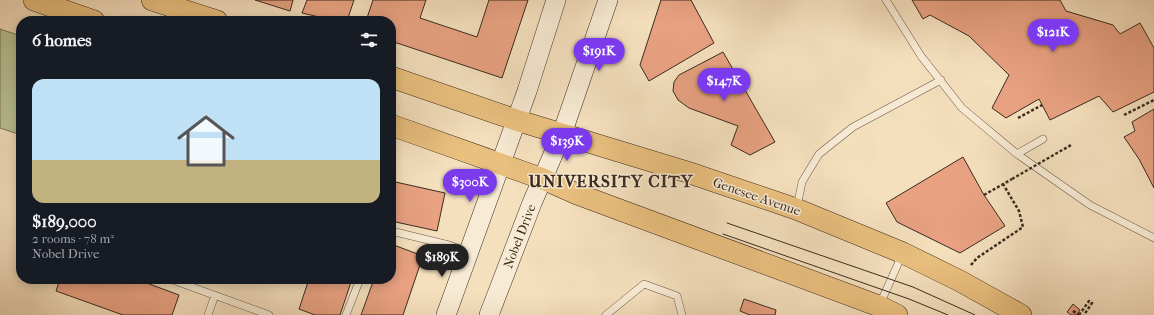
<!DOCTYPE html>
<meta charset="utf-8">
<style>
body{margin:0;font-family:"IM FELL French Canon",serif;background:#20242c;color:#f1f3f6;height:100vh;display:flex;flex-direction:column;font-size:15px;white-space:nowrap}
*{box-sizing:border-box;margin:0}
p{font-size:13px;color:#9ea1a6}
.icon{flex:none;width:22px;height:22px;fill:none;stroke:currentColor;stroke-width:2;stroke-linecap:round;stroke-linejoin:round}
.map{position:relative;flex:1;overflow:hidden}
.panel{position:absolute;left:16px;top:16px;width:380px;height:268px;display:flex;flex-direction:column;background:#171b24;border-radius:16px;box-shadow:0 2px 10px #0003}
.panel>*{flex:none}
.price{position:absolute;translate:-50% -34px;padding:0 9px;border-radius:14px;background:#7c3aed;color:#fff;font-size:13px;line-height:26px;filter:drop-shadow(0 1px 2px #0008)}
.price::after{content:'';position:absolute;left:50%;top:24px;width:12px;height:9px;margin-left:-6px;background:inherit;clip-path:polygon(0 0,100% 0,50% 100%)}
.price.active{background:#222;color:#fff}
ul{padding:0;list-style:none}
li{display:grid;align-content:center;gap:8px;height:212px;padding:0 16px}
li+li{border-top:1px solid #363941}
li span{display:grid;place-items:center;height:124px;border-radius:12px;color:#555}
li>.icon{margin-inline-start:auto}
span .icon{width:72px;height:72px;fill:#fffc;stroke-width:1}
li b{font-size:17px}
h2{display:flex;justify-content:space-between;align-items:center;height:48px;padding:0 16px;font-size:17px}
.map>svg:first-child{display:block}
.green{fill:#b8c394;stroke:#7a775a}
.building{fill:#e8a282;stroke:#3b2b1f}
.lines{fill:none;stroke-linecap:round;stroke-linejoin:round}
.service-casing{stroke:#6a5847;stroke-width:8}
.secondary-casing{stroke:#3b2b1f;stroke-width:20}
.primary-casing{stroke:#3b2b1f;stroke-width:22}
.path{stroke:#3b2b1f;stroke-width:2.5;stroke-dasharray:3 2;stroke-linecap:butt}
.service{stroke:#f8ebd5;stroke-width:7}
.secondary{stroke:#f8ebd5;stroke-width:19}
.primary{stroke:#eac07f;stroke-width:21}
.tram{stroke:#3b2b1f;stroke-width:1}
.path-bridge{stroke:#3b2b1f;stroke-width:2.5;stroke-dasharray:3 2;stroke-linecap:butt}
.labels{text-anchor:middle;stroke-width:3;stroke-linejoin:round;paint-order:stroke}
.street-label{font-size:13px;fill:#3b2b1f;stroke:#f8ebd5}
.district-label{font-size:17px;font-weight:bold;letter-spacing:1px;fill:#3b2b1f;stroke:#f8ebd5}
</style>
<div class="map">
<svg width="1154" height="315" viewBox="0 0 1154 315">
<rect width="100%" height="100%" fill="#f5e0be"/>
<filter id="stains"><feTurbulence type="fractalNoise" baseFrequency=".005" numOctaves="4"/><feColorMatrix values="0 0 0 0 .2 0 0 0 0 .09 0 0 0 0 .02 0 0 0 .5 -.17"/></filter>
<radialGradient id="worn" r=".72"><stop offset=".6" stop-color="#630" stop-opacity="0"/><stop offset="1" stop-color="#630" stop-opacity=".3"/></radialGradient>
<!-- green -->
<path class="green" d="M0 29 21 36V135L0 128Z"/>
<!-- building -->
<path class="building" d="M255 0H293L290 11Z
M307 0H354L347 21H336L302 13Z
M373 0H426L420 18 477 37 489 0H528L502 78 391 41V21H366Z
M661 0H691L714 43 649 81 640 65Z
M912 0H1060L1066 11 1113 25 1120 34 1140 23 1154 48V92L1113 112 1099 96 1050 120 1039 99 1006 118 992 108 1009 75 969 36 930 15 923 19Z
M723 52 775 142 750 155 731 145 738 126 689 108 678 100 673 91 674 82 679 75Z
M1154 109V188L1139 159 1124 137 1135 131 1132 122Z
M963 157 984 195 1005 226 960 253 897 222 886 203Z
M391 181 445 193 437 231 391 221Z
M391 244 423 256 403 315H361L374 279H391Z
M60 279H136L179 295 172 315H123L56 291Z
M309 279H352L340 315H315L299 309Z
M744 299 776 310 775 315H750L740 311Z
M1073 304 1080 310 1077 315H1071L1067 312Z"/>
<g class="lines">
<!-- service casing -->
<g class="service-casing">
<path id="service" d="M886 0 921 56 962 108 1017 154 1090 205 1154 238
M1017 154 1043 139
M797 207 802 182 819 154 853 127 941 80
M391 231 449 245 468 252
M170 279 269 315
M880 304 902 255
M208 315 215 295
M346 315 360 279
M606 315 644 284 677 296 682 315"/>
</g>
<!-- secondary casing -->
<g class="secondary-casing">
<path id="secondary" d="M446 315 527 91 556 0
M489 315 532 203 562 134 608 0"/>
</g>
<!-- primary casing -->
<g class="primary-casing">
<path id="primary" d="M34 0 94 21
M152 0 217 21
M391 77 516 120 687 172 796 209 903 253 960 281 1021 315
M391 125 543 179 577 194 879 306 897 315"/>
</g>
<!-- path -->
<path class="path" d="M1124 115 1154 100
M1018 118 1042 105
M984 195 1012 179
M971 265 977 258 1023 227 1019 211 1003 184
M1073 311 1080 315
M1079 315 1089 301 1092 303 1084 315"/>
<!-- service -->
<use href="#service" class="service"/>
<!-- secondary -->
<use href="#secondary" class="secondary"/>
<!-- primary -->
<use href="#primary" class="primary"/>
<!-- tram -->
<path class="tram" d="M727 223 913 287 975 315
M723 234 909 299 948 315"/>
<!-- path-bridge -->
<path class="path-bridge" d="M1012 179 1071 145
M1073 311 1079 315"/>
</g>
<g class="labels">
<!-- street labels -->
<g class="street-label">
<text transform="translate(757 196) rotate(19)" y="5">Genesee Avenue</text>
<text transform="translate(519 236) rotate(-69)" y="5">Nobel Drive</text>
</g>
<!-- district labels -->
<g class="district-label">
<text x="611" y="187">UNIVERSITY CITY</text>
</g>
</g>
<rect width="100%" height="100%" filter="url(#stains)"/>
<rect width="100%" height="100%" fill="url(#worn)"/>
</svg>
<b class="price" style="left:1053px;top:53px">$121K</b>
<b class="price" style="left:599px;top:72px">$191K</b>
<b class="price" style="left:724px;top:102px">$147K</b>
<b class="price" style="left:567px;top:162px">$139K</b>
<b class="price" style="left:470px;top:203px">$300K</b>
<b class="price active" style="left:442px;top:278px">$189K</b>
<section class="panel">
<h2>6 homes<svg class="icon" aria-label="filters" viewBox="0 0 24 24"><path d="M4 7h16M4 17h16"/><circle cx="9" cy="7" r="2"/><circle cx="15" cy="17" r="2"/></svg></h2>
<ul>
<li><span style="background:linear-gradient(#bfe0f5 65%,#c2b280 0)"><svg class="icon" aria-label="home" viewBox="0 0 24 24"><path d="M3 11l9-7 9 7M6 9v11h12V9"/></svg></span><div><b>$189,000</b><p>2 rooms · 78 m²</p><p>Nobel Drive</p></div></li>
</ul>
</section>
</div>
